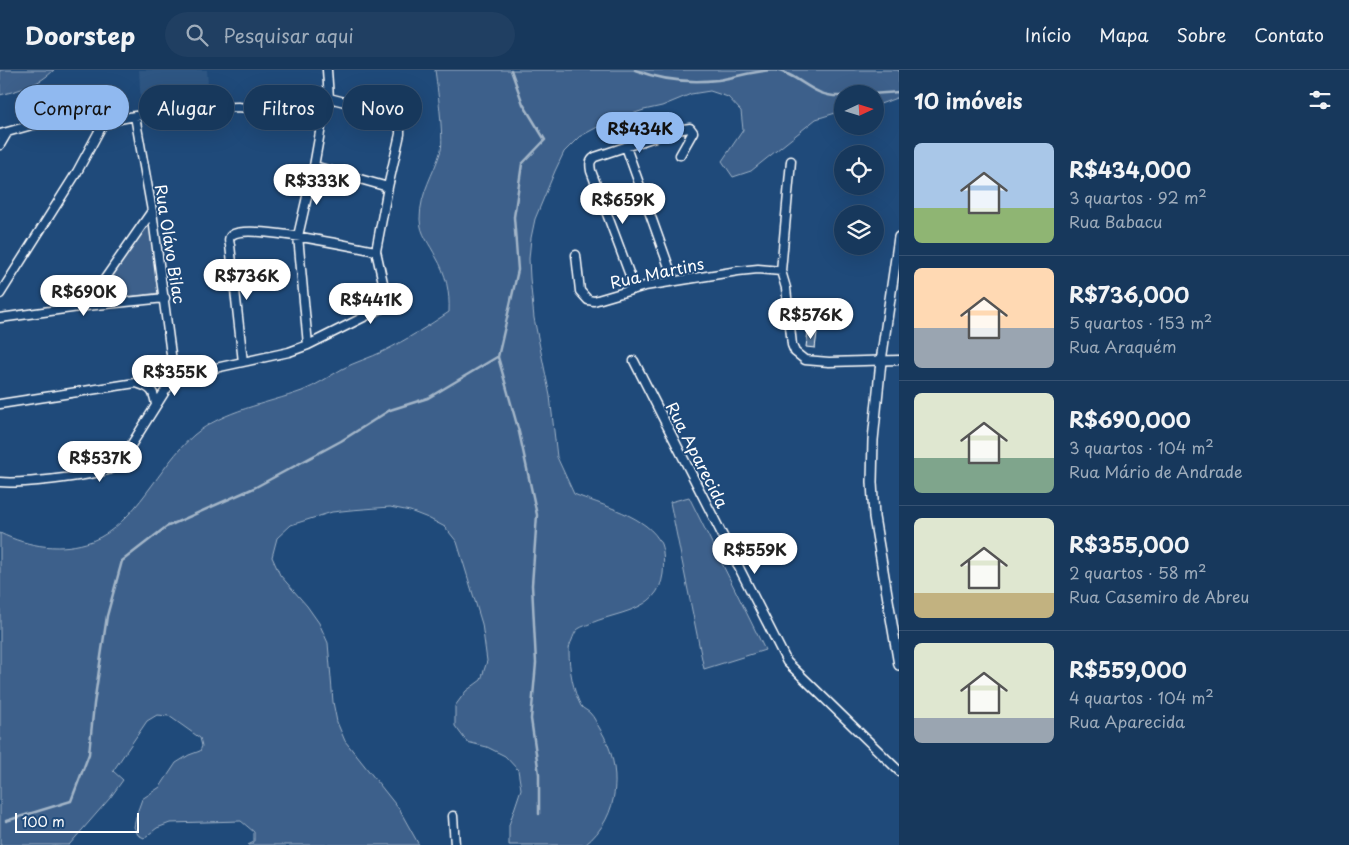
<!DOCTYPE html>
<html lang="pt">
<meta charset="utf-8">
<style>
body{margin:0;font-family:"Playpen Sans",sans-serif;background:#203f62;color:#f1f3f6;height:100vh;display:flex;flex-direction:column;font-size:19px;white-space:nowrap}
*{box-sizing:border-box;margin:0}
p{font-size:16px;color:#9eacbb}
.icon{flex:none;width:28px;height:28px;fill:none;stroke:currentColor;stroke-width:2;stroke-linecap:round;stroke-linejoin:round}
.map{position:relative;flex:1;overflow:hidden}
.side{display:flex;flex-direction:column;background:#17385c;width:450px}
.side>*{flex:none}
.guide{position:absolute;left:15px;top:15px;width:475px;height:45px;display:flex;gap:10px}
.needle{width:32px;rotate:86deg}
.buttons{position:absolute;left:834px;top:15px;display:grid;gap:10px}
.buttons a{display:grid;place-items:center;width:50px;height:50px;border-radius:50%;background:#17385c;box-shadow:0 5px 20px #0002,0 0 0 1px #365272;font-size:25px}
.scale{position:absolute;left:15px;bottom:12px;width:124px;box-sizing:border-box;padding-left:5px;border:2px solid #fff;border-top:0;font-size:14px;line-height:18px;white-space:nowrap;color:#fff;-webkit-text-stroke:4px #1f4a7a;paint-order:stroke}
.price{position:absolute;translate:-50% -42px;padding:0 11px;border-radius:18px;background:#fff;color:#222;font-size:16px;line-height:32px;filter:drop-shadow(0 1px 2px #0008)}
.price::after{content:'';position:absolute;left:50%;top:30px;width:15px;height:11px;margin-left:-8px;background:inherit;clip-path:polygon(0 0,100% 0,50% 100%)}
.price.selected{background:#90b9f0;color:#111}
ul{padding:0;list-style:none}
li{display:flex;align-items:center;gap:15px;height:125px;padding:0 15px}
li+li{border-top:1px solid #365272}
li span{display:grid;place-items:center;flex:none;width:140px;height:100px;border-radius:8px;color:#555}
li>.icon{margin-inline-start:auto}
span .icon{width:60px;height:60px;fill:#fffc;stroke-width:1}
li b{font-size:21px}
h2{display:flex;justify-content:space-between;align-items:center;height:60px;padding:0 15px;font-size:21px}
.pill{padding:0 18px;border-radius:22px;background:#17385c;box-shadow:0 5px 20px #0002,0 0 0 1px #365272;font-size:18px;line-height:45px}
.pill.selected{background:#90b9f0;color:#111}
header{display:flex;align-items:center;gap:30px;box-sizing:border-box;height:70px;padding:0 25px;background:#17385c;border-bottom:1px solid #365272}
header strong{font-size:24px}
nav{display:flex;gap:28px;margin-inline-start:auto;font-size:18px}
.search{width:350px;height:45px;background:#203f62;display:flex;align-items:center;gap:12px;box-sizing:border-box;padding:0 18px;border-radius:28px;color:#9eacbb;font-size:19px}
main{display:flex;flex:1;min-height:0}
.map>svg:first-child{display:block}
.built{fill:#2e5683}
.green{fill:#3c618b;stroke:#9eb0c5}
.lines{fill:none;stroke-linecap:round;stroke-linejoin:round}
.stream{stroke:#a3b5c8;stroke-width:2.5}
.building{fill:#507197;stroke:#fff}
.minor-casing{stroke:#fff;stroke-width:11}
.tertiary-casing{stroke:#fff;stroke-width:12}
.minor{stroke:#1f4a7a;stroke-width:8}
.tertiary{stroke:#1f4a7a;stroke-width:9}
.labels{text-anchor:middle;stroke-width:4;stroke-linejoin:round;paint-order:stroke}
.street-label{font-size:16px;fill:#fff;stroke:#1f4a7a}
</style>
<header>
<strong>Doorstep</strong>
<div class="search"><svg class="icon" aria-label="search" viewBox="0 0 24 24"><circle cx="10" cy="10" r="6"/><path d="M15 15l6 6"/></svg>Pesquisar aqui</div>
<nav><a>Início</a><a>Mapa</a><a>Sobre</a><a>Contato</a></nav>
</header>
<main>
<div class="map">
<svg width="899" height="775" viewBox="0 0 899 775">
<rect width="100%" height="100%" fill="#1f4a7a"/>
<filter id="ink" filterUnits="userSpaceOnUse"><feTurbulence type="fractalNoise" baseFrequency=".02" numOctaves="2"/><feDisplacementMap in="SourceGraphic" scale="10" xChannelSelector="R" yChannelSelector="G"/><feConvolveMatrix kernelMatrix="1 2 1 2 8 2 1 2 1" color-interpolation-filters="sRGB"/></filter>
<g filter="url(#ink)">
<!-- built -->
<path class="built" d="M139 0H207L209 32 141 36Z"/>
<!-- green -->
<path class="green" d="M0 0H54C39 15 20 20 0 25Z
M435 0H899V27L875 36V24H842V41L816 49 751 101 733 107 722 91 743 60 741 41 728 27 710 21 691 24 662 36 644 40 605 53 579 67 564 82 555 101 535 149 531 168 529 189 530 208 534 248 550 326 557 387 574 424C600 435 649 446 661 474 664 482 664 494 663 504 658 543 615 541 587 555 584 556 579 558 577 560 575 562 573 567 572 570 570 574 569 577 569 581 569 598 573 621 581 636 583 639 587 640 590 643 594 647 597 654 600 659 623 696 621 746 585 775H509V755L521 719 518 700 505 686 487 677 467 672 455 656V636L466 621 481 610 487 591 482 554 457 472 445 457 428 448 410 441 390 437 351 440 332 442 291 455 277 468 272 487 280 505 307 536 319 553 328 573 333 632 337 652 345 671 399 739 419 775H248L254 772V762L241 751 170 753 157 758 144 768 138 765 134 757 137 743 142 729 160 717 176 693 189 685 200 681 202 676 200 668 169 646 157 645 147 651 113 701 123 710 110 728 69 775H0V463C29 477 62 482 92 471 136 454 159 395 194 365 224 340 266 334 302 321 317 315 328 307 342 299 355 292 370 288 384 281 406 270 428 256 449 242 450 222 446 204 436 187 430 174 420 164 420 149 420 122 434 104 441 80 444 68 437 14 435 0Z
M148 151 152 152 161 220 159 223 100 230 98 227Z
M689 427 765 580 704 599 670 432Z"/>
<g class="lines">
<!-- stream -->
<path class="stream" d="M511 0 523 34 545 70 522 94 514 147 518 200 498 287 519 362 537 445 532 515 536 593 531 649 539 704V744
M635 0C661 10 690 13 718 10 736 7 757 0 775 0 801 5 812 28 842 26
M871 24 899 22
M6 751 71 731 89 684 94 634 107 546 122 491 166 457 254 418 341 371 390 340 428 328 497 287"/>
</g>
<!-- building -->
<path class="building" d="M808 261 817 263 815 278 806 277Z"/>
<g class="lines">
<!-- minor casing -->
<g class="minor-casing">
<path id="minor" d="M135 46 152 141 174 307
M0 64 32 55 70 51 104 52 135 46 207 38 238 37 266 40 322 51
M0 75 7 63
M626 77 674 211
M791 91 781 201 786 218 792 275 795 282 805 290 829 292 899 290
M314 96 388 117
M576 185 580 221 588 230 594 231 645 216 738 201 758 199 781 201
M635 219 591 101C590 95 589 91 595 87L676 60 690 58 693 62 680 85
M0 224 77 102 104 52
M86 236 152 141
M0 248 86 236 165 228
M308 275 298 166 314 96 322 51 329 28 327 0
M634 291 787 592 899 701
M243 292 230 175C229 171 228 168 232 165 247 153 353 177 376 181
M139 314C152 318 154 322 156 335
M0 334 174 307 289 282 308 275 382 238 386 233V226L376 181 388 117 400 64V52L398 47 392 44 329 28
M0 412C20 414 100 406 118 396L174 307
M453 746 455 775"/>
</g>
<!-- tertiary casing -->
<g class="tertiary-casing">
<path id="tertiary" d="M899 167 881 291 873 370 872 412 874 447 899 595"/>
</g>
<!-- minor -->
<use href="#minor" class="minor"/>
<!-- tertiary -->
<use href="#tertiary" class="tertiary"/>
</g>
</g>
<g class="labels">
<!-- street labels -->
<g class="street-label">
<text transform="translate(170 174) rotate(81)" y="6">Rua Olávo Bilac</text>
<text transform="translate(657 203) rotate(-12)" y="6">Rua Martins</text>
<text transform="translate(697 385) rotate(63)" y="6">Rua Aparecida</text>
</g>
</g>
</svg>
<div class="buttons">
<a><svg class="needle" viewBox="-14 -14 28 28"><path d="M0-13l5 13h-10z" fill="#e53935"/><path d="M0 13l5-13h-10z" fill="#9eacbb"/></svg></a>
<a><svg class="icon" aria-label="locate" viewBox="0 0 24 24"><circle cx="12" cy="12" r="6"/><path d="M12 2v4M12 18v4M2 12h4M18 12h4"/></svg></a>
<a><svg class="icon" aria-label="layers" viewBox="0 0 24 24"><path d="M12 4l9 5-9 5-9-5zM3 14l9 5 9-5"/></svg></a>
</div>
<div class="scale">100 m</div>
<b class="price selected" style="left:640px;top:84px">R$434K</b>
<b class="price" style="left:317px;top:136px">R$333K</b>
<b class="price" style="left:623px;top:155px">R$659K</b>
<b class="price" style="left:247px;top:231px">R$736K</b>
<b class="price" style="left:84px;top:247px">R$690K</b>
<b class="price" style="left:371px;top:255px">R$441K</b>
<b class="price" style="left:811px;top:270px">R$576K</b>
<b class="price" style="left:175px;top:327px">R$355K</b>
<b class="price" style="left:100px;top:413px">R$537K</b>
<b class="price" style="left:755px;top:505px">R$559K</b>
<div class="guide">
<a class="pill selected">Comprar</a>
<a class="pill">Alugar</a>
<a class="pill">Filtros</a>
<a class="pill">Novo</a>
</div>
</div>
<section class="side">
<h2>10 imóveis<svg class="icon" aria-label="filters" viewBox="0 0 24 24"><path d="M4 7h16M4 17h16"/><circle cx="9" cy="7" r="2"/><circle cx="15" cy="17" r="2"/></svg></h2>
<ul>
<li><span style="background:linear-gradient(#a9c7e8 65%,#8fb573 0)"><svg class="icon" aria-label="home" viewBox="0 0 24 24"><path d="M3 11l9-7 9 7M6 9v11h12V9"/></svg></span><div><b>R$434,000</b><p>3 quartos · 92 m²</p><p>Rua Babacu</p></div></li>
<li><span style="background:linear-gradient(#ffd9b3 60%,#9aa5b1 0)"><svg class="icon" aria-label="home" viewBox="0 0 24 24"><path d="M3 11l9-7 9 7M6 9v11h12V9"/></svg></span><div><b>R$736,000</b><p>5 quartos · 153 m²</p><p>Rua Araquém</p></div></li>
<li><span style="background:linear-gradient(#dfe7d0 65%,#7fa58c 0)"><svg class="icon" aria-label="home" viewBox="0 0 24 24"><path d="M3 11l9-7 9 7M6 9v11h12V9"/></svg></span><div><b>R$690,000</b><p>3 quartos · 104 m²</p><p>Rua Mário de Andrade</p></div></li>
<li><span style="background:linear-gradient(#dfe7d0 75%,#c2b280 0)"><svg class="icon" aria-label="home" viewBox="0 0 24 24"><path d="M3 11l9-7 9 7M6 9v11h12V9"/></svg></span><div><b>R$355,000</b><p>2 quartos · 58 m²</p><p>Rua Casemiro de Abreu</p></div></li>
<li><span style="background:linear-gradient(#dfe7d0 75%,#9aa5b1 0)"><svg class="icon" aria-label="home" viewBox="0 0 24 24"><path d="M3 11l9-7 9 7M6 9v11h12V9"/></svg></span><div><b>R$559,000</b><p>4 quartos · 104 m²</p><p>Rua Aparecida</p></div></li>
</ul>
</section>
</main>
